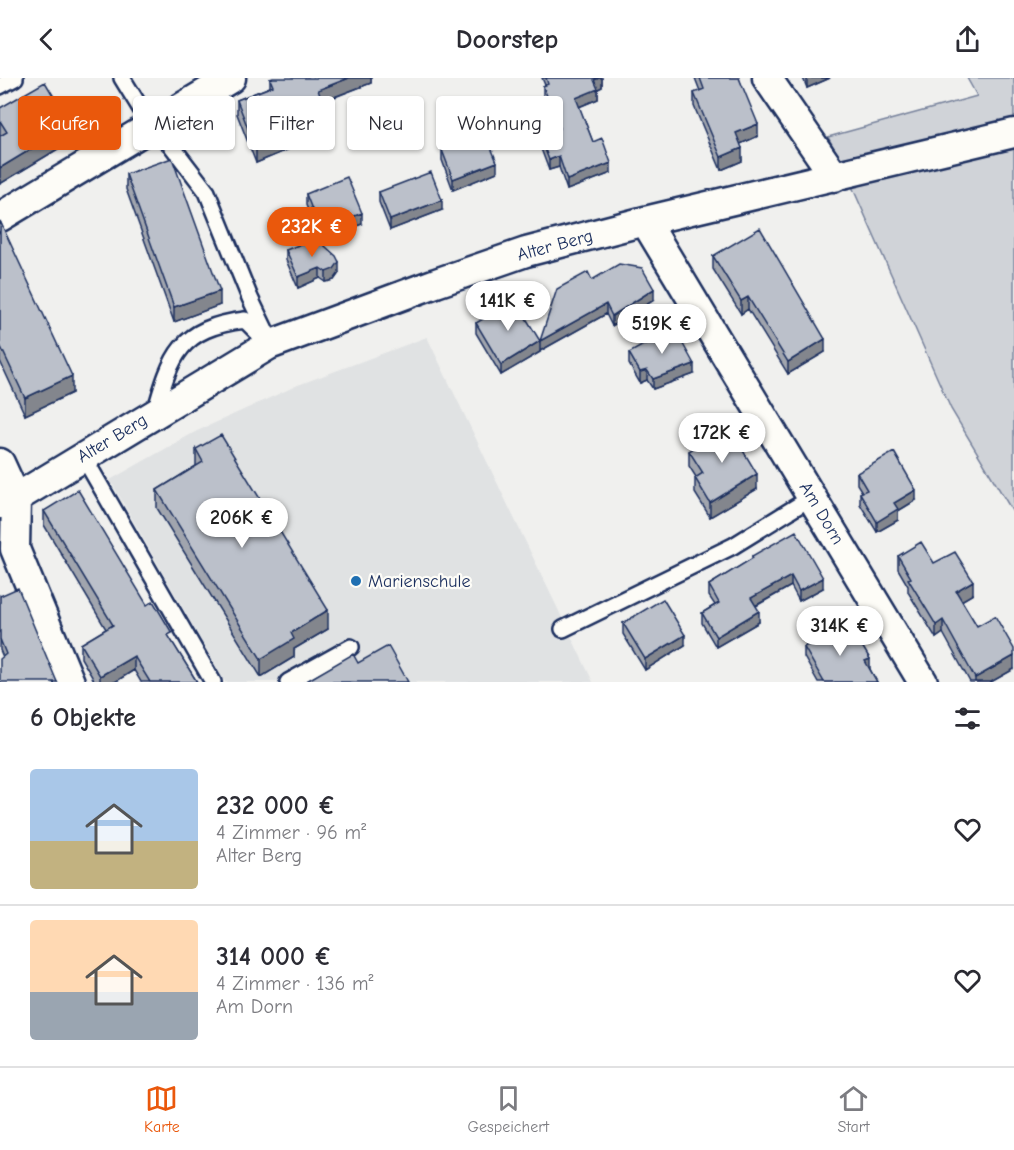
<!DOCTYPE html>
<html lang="de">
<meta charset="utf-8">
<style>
body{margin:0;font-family:"Comic Neue",sans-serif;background:#f2f2f3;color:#2b2b33;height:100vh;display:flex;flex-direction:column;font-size:22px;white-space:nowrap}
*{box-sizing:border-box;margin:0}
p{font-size:20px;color:#7c7c81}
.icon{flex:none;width:33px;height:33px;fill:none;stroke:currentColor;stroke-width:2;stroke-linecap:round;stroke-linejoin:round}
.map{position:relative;height:604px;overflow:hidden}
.sheet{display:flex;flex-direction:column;background:#fff;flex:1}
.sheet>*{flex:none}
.top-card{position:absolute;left:18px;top:18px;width:600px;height:54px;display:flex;gap:12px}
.price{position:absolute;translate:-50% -51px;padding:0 14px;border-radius:21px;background:#fff;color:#222;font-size:20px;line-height:39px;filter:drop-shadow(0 2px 3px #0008)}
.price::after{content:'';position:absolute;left:50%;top:36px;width:18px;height:14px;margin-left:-9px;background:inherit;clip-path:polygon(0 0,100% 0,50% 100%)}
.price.active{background:#ea580c;color:#fff}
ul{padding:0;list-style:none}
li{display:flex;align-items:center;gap:18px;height:150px;padding:0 30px}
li+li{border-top:2px solid #e1e1e2}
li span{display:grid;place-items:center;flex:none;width:168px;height:120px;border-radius:6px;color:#555}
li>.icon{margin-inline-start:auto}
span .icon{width:72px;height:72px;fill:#fffc;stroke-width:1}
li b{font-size:26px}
h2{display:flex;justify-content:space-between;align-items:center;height:72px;padding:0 30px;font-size:26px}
.pill{padding:0 21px;border-radius:6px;background:#fff;box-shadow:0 2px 4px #0004;font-size:21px;line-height:54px}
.pill.active{background:#ea580c;color:#fff}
header{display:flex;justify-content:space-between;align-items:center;height:78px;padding:0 30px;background:#fff;font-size:27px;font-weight:700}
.tabs{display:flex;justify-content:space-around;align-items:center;height:84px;border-top:2px solid #e1e1e2;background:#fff;font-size:16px;color:#7c7c81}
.tabs a{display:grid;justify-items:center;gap:3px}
.tabs .active{color:#ea580c}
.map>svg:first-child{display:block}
.built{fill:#e0e2e3}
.green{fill:#d0d3d8;stroke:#76819b;stroke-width:1.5}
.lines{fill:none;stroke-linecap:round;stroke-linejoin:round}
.service-casing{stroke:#1b2f5e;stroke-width:20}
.minor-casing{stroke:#1b2f5e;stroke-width:33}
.service{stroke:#fdfcf7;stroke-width:15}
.minor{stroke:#fdfcf7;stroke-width:28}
.wall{fill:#a1a5ae;stroke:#1b2f5e;stroke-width:1.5}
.shaded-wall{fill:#83868d;stroke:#1b2f5e;stroke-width:1.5}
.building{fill:#bbc0ca;stroke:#1b2f5e;stroke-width:1.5}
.poi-dot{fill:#1f6fb2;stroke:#fdfcf7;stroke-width:2}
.labels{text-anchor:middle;stroke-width:4.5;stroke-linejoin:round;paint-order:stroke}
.street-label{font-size:18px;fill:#1b2f5e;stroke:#fdfcf7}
.poi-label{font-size:18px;fill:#1b2f5e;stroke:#fdfcf7;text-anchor:start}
</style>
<header><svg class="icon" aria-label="back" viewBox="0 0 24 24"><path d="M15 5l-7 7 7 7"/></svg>Doorstep<svg class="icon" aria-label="share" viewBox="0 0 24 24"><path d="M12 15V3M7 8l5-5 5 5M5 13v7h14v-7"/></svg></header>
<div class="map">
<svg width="1014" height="604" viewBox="0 0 1014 604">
<rect width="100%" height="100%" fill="#f0f0ee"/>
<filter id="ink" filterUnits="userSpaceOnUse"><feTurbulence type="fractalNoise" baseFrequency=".0167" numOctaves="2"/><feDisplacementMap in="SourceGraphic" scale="12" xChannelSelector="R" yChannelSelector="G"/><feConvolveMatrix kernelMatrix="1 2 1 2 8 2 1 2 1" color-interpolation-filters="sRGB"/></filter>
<g filter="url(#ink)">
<!-- built -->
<path class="built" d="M427 259 593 604H225L110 402 195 354 298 307Z"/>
<!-- green -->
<path class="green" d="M967 0H1014V45L842 85 828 59 977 18Z
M1014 71V436L951 331 851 106Z"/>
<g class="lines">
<!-- service casing -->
<g class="service-casing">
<path id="service" d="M122 0 152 49 171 67 207 114 250 220 272 266
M0 8 15 0
M155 335C171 277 180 250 245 242L267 264
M83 378 213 604
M563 551 733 468 812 419
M288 604 351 569"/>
</g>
<!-- minor casing -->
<g class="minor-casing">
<path id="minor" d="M767 0 835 99
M0 139 231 0
M645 143 923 604
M0 385 16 420 15 471 70 604
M0 426 16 420 269 267 436 205 526 174 645 143 1014 55"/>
</g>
<!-- service -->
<use href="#service" class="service"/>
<!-- minor -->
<use href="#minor" class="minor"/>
</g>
<!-- wall -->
<path class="wall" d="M371 0V5L322 24 326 47 294 59V69L256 85 237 36V22L270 9V1Z
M542 0H602V9L598 11V21L579 29 593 64 611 95 567 112 559 89 549 92 540 68V58L556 52 543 18V8L545 7Z
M695 0H739L758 58 740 66 742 83 721 92 694 28V15L700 13Z
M803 0H830L807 10Z
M0 30 71 63 0 106Z
M442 72 497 94 453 112 442 82Z
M126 96 220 227 174 244 126 111Z
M379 114 442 132 390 152 379 124Z
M306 116 362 146 320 162 306 127Z
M0 143 72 315 25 337 0 283Z
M286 172 339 195 334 202 326 204 320 200 298 210 286 182Z
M713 178 825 274 788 296 748 231 741 236 713 191Z
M592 202 654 222 612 248 606 236 540 273Z
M476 245 540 274 501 297 476 255Z
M629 275 694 296 653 311 647 302 640 305 629 286Z
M196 371 328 551 294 571V579L261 599 157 430V412L196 388Z
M689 373 745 377 757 411 710 439 695 415V400L696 399 689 388Z
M857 395 916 422 898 433V442L877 454 860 426V415L862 414 857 406Z
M44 433 147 527 172 564 197 604H141L134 592 115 604H95L81 580V566L106 551 44 447Z
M752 478 823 510 799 523 791 508 756 528 759 544 716 569 702 545V535L715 527 709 518V507L752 481Z
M898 478 934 485 973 516 961 523 977 548 1014 591 991 604H970L943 555 936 560 908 514V508L898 491Z
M0 518 57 604 3 579 0 572Z
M623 545 685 567 645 592 623 556Z
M804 569 870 591 877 604H818L804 579Z"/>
<!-- shaded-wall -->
<path class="shaded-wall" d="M349 0H371V5L318 25V12Z
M599 0H602V9L598 11V21L576 30V20L594 2Z
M807 0H830L807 10Z
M326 33V47L294 59V69L256 85V71L291 47Z
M758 46V58L736 68V55Z
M71 47V63L0 106V90Z
M742 70V83L721 92V79Z
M559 78V89L549 92V82Z
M497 84V94L453 112V101Z
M611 85V95L567 112V102Z
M442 122V132L390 152V142Z
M362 135V146L320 162V152Z
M339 184V195L334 202 326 204V194Z
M320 190V200L298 210V199Z
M654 211V222L612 248V238Z
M220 213V227L174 244V229Z
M748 219V231L741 236V223Z
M606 226V236L540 273V263Z
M825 261V274L788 296V284Z
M540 263V274L501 297V287Z
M694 286V296L653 311V301Z
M647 292V302L640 305V294Z
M72 298V315L25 337V320Z
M757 396V411L710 439V425Z
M916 412V422L898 433V442L877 454V444L894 425Z
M791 498V508L751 530V520Z
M823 500V510L799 523V513Z
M973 503V516L956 526V513Z
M328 532V551L294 571V579L261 599V581L291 555Z
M759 533V544L716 569V559Z
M943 542V555L936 560V547Z
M685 557V567L645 592V581Z
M134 578V592L115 604H100V598Z
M1014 578V591L991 604H975V600Z
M870 581V591L865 594V583Z"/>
<!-- building -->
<path class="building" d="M273 0H349L318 12 326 33 291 47 294 56 256 71 237 22 273 8 270 1Z
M546 0H599L594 2 598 11 576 20 593 64 602 60 611 85 567 102 559 78 549 82 540 58 560 50 543 8 548 6Z
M700 0H739L758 46 736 55 742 70 721 79 694 15 704 11Z
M45 4 71 47 0 90V58L7 54 0 43V30Z
M485 55 497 84 453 101 442 72Z
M172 80 220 213 174 229 126 96Z
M431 94 442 122 390 142 379 114Z
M347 99 362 135 320 152 306 116Z
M0 143 72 298 25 320 0 267Z
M760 150 825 261 788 284 748 219 741 223 713 178Z
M316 160 336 178 339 184 334 191 326 194 320 190 298 199 286 172Z
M619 186 642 190 654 211 612 238 606 226 540 263 557 211 588 194 592 202Z
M515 222 540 263 501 287 476 245Z
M674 250 694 286 653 301 647 292 640 294 629 275Z
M732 346 745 369 742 371 757 396 710 425 695 400 703 395 689 373Z
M221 357 328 532 291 555 294 561 261 581 157 412 203 384 196 371Z
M894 374 916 412 894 425 898 431 877 444 860 415 867 412 857 395Z
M78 412 147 527 153 523 172 555 168 557 197 604H150L134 578 100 598 81 566 113 547 44 433Z
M796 453 823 500 799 513 791 498 751 520 759 533 716 559 702 535 719 525 709 507 753 480 752 478Z
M921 464 934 485 955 474 973 503 956 513 977 548 995 538 1014 571V578L975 600 943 542 936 547 908 501 911 500 898 478Z
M18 510 57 604H0V581L6 576 0 561V518Z
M663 521 685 557 645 581 623 545Z
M847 543 870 581 865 583 877 604H824L804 569Z
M388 568 408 604H305L353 576 358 585Z"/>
</g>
<!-- markers -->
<circle class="poi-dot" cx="356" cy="503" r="6"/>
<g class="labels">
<!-- street labels -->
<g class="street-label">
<text transform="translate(555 167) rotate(-15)" y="6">Alter Berg</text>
<text transform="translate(112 360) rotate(-31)" y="6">Alter Berg</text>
<text transform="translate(822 435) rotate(59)" y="6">Am Dorn</text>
</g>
<!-- poi labels -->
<g class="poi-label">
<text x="368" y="509">Marienschule</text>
</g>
</g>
</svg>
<b class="price active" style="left:312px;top:180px">232K €</b>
<b class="price" style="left:508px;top:254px">141K €</b>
<b class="price" style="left:662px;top:277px">519K €</b>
<b class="price" style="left:722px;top:386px">172K €</b>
<b class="price" style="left:242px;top:471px">206K €</b>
<b class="price" style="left:840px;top:579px">314K €</b>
<div class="top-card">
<a class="pill active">Kaufen</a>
<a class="pill">Mieten</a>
<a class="pill">Filter</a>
<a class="pill">Neu</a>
<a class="pill">Wohnung</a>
</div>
</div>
<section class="sheet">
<h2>6 Objekte<svg class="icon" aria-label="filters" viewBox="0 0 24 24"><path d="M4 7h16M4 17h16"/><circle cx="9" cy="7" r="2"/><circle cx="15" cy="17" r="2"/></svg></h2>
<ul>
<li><span style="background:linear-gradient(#a9c7e8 60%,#c2b280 0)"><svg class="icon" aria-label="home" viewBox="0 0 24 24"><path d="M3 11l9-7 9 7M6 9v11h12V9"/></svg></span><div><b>232 000 €</b><p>4 Zimmer · 96 m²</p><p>Alter Berg</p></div><svg class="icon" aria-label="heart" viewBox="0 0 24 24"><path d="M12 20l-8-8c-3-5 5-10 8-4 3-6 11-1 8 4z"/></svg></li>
<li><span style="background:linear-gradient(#ffd9b3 60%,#9aa5b1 0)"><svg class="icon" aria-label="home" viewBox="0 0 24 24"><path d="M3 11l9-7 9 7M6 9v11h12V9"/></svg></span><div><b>314 000 €</b><p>4 Zimmer · 136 m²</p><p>Am Dorn</p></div><svg class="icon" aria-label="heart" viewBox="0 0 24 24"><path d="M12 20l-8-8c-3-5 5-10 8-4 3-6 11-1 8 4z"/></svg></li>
</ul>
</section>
<nav class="tabs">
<a class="active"><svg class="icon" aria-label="map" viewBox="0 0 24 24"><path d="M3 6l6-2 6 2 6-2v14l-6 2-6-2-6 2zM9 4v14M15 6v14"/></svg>Karte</a>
<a><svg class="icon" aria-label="saved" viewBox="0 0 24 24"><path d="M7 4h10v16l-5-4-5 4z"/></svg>Gespeichert</a>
<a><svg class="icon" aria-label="home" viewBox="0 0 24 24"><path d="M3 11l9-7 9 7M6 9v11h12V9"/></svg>Start</a>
</nav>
